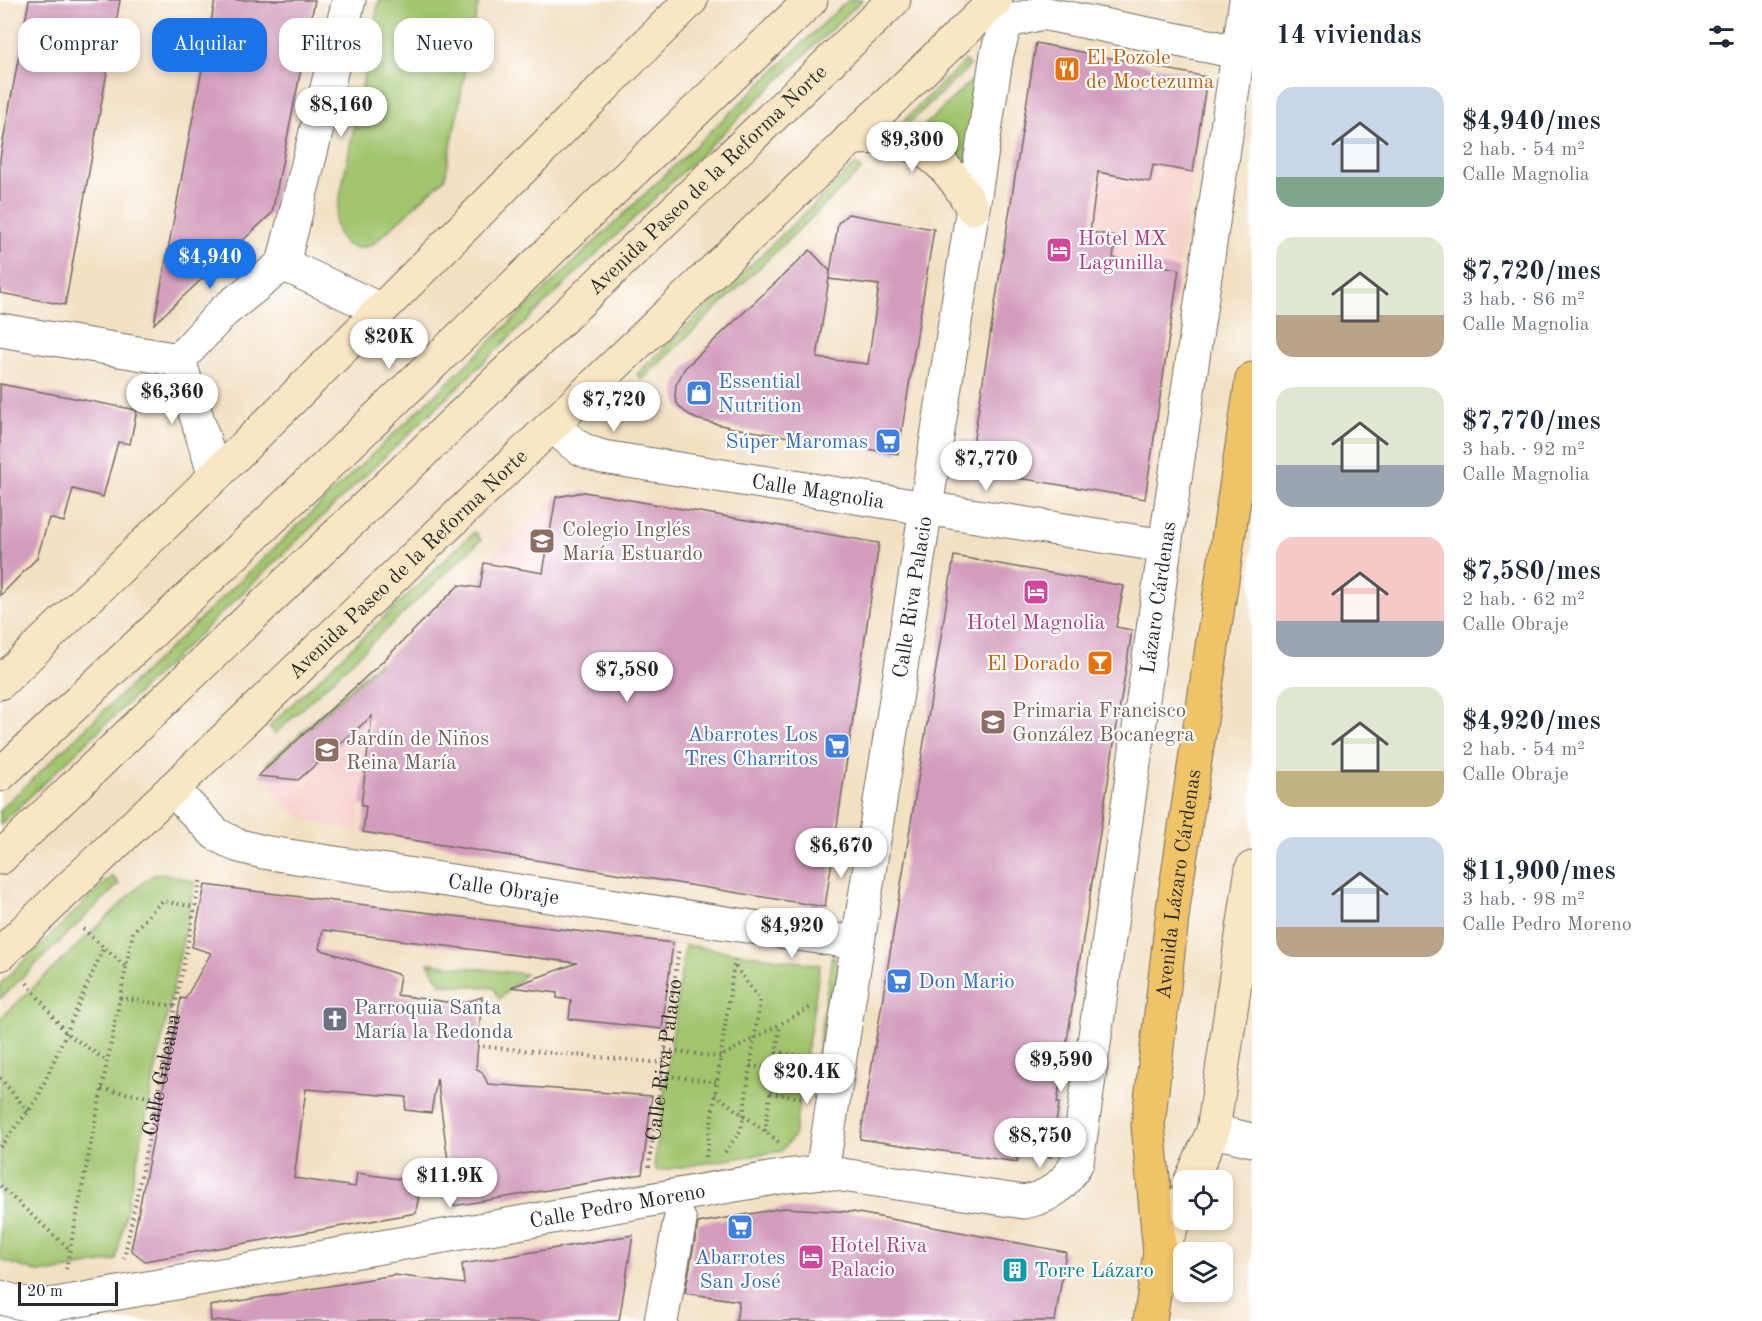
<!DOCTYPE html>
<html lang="es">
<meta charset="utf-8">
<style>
body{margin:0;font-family:"Old Standard TT",serif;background:#f2f2f3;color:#1f2937;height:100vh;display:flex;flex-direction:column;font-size:22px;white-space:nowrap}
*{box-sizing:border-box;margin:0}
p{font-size:20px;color:#747a83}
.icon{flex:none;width:33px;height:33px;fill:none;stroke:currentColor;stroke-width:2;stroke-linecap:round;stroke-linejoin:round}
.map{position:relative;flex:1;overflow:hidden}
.details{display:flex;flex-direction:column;background:#fff;width:510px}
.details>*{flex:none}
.guide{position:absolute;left:18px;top:18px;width:570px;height:54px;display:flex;gap:12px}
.fabs{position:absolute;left:1173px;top:1170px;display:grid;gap:12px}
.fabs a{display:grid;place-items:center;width:60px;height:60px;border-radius:12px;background:#fff;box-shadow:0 3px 9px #0003;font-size:30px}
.scale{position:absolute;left:18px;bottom:15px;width:100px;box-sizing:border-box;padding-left:6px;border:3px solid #2b2b2b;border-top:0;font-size:16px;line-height:21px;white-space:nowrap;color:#2b2b2b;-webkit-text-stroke:4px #fff;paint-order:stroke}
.price{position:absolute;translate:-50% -51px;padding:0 14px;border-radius:21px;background:#fff;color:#222;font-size:20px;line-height:39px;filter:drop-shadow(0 2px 3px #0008)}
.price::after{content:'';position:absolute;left:50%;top:36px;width:18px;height:14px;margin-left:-9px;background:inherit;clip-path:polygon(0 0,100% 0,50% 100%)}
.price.on{background:#1a73e8;color:#fff}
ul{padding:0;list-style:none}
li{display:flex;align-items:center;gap:18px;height:150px;padding:0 24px}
li span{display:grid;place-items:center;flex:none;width:168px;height:120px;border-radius:18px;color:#555}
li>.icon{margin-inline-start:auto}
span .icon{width:72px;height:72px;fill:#fffc;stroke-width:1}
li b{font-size:26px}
h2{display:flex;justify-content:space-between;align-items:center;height:72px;padding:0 24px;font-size:26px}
.chip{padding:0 21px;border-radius:18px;background:#fff;box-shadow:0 3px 9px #0003;font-size:21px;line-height:54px}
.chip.on{background:#1a73e8;color:#fff}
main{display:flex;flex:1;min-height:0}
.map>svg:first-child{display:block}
.built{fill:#f7d0cd}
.green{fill:#a1c46d;stroke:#66784c;stroke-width:1.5}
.building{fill:#d39cbc}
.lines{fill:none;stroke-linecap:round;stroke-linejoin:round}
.street-casing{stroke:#716a60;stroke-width:35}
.secondary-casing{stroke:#716a60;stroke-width:35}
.primary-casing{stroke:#716a60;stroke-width:35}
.path{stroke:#716a60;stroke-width:4;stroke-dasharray:1.5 4.5;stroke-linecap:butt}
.street{stroke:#fff;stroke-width:33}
.secondary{stroke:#f9e7c3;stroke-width:33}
.primary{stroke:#f0c369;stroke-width:33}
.labels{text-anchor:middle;stroke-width:4.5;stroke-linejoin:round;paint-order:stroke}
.food-label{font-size:21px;fill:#c56008;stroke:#fff;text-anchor:start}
.street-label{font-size:21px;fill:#2b2b2b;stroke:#fff}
.hotel-label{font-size:21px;fill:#b23c85;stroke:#fff;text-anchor:start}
.shop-label{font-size:21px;fill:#366cbe;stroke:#fff;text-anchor:start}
.education-label{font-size:21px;fill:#785e54;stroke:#fff;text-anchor:start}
.worship-label{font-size:21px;fill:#5b616d;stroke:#fff;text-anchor:start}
.culture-label{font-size:21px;fill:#0d838f;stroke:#fff;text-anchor:start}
</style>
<main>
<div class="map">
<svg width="1252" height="1321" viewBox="0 0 1252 1321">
<rect width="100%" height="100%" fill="#fff"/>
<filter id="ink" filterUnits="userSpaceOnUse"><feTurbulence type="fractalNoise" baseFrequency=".0167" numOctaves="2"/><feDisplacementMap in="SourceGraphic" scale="12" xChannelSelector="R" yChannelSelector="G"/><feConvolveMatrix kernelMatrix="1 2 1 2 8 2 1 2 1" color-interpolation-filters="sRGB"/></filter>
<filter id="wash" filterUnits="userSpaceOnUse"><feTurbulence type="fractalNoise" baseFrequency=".008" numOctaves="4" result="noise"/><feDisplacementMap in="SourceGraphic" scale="24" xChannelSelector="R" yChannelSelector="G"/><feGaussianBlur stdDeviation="1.35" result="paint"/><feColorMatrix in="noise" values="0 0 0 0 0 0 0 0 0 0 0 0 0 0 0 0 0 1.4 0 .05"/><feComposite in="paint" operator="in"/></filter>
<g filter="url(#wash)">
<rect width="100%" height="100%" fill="#f2e0c3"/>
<!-- built -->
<path class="built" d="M1020 142 1193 172 1168 343 993 315Z
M584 492 566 603 459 585 556 497Z
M381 663 357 831 317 823 301 817 292 811 275 795 269 780V766Z"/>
<!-- green -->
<path class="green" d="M379 0H479L445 178 372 245C351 252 339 246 335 222Z
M848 0H862L0 825V810Z
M965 61 970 66 910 122 903 121Z
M978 74 966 163C953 145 943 137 923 127Z
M856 164 861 170 642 380 637 374Z
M474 532 481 540 275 734 269 726Z
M379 662 381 663 269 766 266 764Z
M163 873 195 882 116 1260 52 1272H37L0 1260V1019L145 881 153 875Z
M112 876 119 884 0 999V984Z
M685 945 820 965 794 1136 781 1151 657 1171 654 1166Z
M832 955 840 969 826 1053 818 1052Z
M428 963 526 974 499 999 494 988 441 984Z"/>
<g id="blocks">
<!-- building -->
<path class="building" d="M29 0H120L65 305 0 293V158Z
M215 0H315L272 213 154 324Z
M1036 43 1207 77 1193 172 1153 165 1150 182 1098 172 1090 232 1116 236 1113 258 1179 269 1145 499 969 470Z
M848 214 934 229 898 454 733 428 696 419 685 412 678 405 675 397 676 385 685 368 810 250 830 271 817 358 868 364 879 285 829 279 838 223Z
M0 384 137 410 130 444 118 442 103 497 73 489 64 522 49 518 37 558 0 596Z
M584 492 879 543 825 907 363 832 366 806H361L372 716 298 780 258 776 381 663 459 585 480 588 484 563 543 573 556 497Z
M954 556 1124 586 1116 627 1132 630 1057 1103H1059L1051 1157 1018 1152 1017 1162 860 1139Z
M205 885 673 943 662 1029 569 1019 571 1000 557 998V993L511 987 577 963 323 930 319 949 400 975 397 995 461 1004 482 997 476 1068 482 1072 488 1084 652 1096 642 1174 454 1206 437 1078 431 1113 405 1110 406 1097 306 1089 294 1178 355 1187 357 1173 421 1182 416 1213 145 1261 131 1250 181 998 185 999 211 953 192 947Z
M784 1208 853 1212 1066 1252 1055 1321H736L739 1301 685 1293 698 1223Z
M633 1235 619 1321H211L210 1306 394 1275 464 1284 462 1264Z"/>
</g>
</g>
<g filter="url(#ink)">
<use href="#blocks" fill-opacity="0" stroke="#716a60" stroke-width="1.5"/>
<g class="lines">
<!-- street casing -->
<g class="street-casing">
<g id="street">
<path d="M991 7 1006 22 1042 13 1238 52"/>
<path d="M283 264 349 0"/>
<path d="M283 264 381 310"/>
<path d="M0 330 179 360"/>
<path d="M179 360 223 312 283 264"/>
<path d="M179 360 215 476"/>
<path id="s3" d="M553 425C572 443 577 450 603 457L1165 546"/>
<path id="s4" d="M172 789 216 834 236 845 263 852 857 943"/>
<path d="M1213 1131 1252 1140"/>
<path id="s5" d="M822 1172 997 54 1006 22"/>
<path id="s6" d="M0 1297C18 1303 31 1306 50 1305L786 1176 822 1172 1024 1202C1050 1197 1064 1186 1077 1162L1165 546 1246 0"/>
<path d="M661 1321 680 1221"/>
</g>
</g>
<!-- secondary casing -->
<g class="secondary-casing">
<g id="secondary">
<path d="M850 139C910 131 945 155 972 208"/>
<path d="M0 683 215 476 691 0"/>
<path d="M0 775 236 553 811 0"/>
<path id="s7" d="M0 858 894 0"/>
<path id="s8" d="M0 954 996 0"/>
<path d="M1191 1180 1213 1131 1252 868"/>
<path d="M1160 1253 1184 1199"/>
</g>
</g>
<!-- primary casing -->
<g class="primary-casing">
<g id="primary">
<path id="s9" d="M1150 1321 1160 1253 1148 1125 1174 901 1252 379"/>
</g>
</g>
<!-- path -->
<g class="path">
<path d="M83 929 126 967"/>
<path d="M27 983 66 1033 107 1061"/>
<path d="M120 998 175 1006"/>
<path d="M477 1046 663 1063"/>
<path d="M665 1050 720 1057 813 1006"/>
<path d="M776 1052 808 1057"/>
<path d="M750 1066 773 1069"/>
<path d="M661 1075 717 1082"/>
<path d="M0 1078 29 1112"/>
<path d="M102 1089 156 1098"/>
<path d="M770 1093 802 1098"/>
<path d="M715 1094 779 1142"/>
<path d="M765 1131 780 1025"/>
<path d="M0 1147 36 1101 104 947"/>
<path d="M725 1152 741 1130 760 1000 734 965"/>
<path d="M706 1157 735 957"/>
<path id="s1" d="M649 1167 679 948"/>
<path d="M0 1186 70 1250"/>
<path id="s2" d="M124 1259 201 878"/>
<path d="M66 1269 133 932 162 901 195 907"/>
</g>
<!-- street -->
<use href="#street" class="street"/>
<!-- secondary -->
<use href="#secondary" class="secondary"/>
<!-- primary -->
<use href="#primary" class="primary"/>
</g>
</g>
<!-- icons -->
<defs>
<g id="restaurant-square" transform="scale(1.35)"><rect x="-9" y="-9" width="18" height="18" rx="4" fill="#e8710a" stroke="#fff"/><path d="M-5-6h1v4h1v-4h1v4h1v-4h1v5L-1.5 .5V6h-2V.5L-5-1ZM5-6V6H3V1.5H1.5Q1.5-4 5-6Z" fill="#fff"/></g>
<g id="hotel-square" transform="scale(1.35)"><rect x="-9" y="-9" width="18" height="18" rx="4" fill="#d1479c" stroke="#fff"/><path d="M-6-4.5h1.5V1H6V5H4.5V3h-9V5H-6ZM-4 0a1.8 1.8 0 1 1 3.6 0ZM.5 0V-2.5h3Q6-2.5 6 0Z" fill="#fff"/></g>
<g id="shop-square" transform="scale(1.35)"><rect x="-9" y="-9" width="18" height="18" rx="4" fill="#3f7fe0" stroke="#fff"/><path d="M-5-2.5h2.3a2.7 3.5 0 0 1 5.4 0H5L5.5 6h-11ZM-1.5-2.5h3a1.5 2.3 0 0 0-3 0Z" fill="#fff"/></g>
<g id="supermarket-square" transform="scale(1.35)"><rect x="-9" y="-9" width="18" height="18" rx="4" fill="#3f7fe0" stroke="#fff"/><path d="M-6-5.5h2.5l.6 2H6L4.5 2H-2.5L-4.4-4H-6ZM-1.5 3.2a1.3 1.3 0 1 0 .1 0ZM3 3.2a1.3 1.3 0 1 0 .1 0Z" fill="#fff"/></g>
<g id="school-square" transform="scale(1.35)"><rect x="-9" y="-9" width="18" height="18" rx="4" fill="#8d6e63" stroke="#fff"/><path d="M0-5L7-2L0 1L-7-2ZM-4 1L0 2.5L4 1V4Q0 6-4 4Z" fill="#fff"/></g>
<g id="bar-square" transform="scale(1.35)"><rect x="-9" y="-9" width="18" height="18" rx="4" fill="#e8710a" stroke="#fff"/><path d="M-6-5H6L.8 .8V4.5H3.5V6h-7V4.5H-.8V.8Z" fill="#fff"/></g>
<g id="church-square" transform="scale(1.35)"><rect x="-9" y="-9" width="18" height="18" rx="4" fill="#6b7280" stroke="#fff"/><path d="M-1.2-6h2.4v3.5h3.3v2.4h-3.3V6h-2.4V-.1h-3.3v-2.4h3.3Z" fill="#fff"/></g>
<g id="building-square" transform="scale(1.35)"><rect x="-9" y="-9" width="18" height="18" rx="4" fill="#0f9aa8" stroke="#fff"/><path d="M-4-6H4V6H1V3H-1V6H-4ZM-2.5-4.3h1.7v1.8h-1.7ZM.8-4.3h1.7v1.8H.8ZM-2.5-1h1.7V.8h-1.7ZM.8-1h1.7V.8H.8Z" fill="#fff"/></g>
</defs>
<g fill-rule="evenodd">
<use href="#restaurant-square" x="1067" y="69"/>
<use href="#hotel-square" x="1059" y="250"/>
<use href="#shop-square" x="699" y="393"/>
<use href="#supermarket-square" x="888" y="441"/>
<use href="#school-square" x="542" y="541"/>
<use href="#hotel-square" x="1036" y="592"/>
<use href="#bar-square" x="1100" y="663"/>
<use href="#school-square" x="993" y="722"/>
<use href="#supermarket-square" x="837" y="746"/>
<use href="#school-square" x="327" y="750"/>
<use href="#supermarket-square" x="899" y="981"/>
<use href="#church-square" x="335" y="1019"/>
<use href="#supermarket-square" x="740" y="1227"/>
<use href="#hotel-square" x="811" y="1257"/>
<use href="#building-square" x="1015" y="1270"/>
</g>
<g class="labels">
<!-- food labels -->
<g class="food-label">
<text x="1086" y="64">El Pozole<tspan x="1086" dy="24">de Moctezuma</tspan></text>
<text x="1080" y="670" text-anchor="end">El Dorado</text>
</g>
<!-- street labels -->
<g class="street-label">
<text dy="7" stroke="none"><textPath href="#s7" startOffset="980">Avenida Paseo de la Reforma Norte</textPath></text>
<text dy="7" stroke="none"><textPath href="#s3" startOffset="278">Calle Magnolia</textPath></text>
<text dy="7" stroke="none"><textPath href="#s8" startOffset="564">Avenida Paseo de la Reforma Norte</textPath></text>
<text dy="7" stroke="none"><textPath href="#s5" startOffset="582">Calle Riva Palacio</textPath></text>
<text dy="7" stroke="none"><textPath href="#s6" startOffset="1678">Lázaro Cárdenas</textPath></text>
<text dy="7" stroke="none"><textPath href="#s9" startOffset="440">Avenida Lázaro Cárdenas</textPath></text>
<text dy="7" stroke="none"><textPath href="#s4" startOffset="357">Calle Obraje</textPath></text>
<text dy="7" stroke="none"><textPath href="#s1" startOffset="108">Calle Riva Palacio</textPath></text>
<text dy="7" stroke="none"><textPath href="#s2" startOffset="188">Calle Galeana</textPath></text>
<text dy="7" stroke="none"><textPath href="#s6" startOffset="627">Calle Pedro Moreno</textPath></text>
</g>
<!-- hotel labels -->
<g class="hotel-label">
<text x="1078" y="245">Hotel MX<tspan x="1078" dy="24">Lagunilla</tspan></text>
<text x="1036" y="629" text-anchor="middle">Hotel Magnolia</text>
<text x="830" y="1252">Hotel Riva<tspan x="830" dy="24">Palacio</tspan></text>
</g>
<!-- shop labels -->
<g class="shop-label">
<text x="718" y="388">Essential<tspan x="718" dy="24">Nutrition</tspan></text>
<text x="868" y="448" text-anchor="end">Súper Maromas</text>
<text x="818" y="741" text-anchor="end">Abarrotes Los<tspan x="818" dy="24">Tres Charritos</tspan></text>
<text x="918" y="988">Don Mario</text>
<text x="740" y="1264" text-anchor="middle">Abarrotes<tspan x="740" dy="24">San José</tspan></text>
</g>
<!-- education labels -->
<g class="education-label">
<text x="562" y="536">Colegio Inglés<tspan x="562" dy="24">María Estuardo</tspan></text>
<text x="1012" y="717">Primaria Francisco<tspan x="1012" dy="24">González Bocanegra</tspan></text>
<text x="346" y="745">Jardín de Niños<tspan x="346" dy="24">Reina María</tspan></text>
</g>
<!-- worship labels -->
<g class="worship-label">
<text x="354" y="1014">Parroquia Santa<tspan x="354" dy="24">María la Redonda</tspan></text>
</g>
<!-- culture labels -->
<g class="culture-label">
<text x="1034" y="1277">Torre Lázaro</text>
</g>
</g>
</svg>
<div class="fabs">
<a><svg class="icon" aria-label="locate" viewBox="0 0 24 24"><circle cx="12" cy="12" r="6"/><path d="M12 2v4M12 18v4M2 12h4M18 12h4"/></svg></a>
<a><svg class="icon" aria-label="layers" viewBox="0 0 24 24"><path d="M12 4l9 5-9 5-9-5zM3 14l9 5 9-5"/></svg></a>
</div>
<div class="scale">20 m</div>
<b class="price" style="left:341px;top:138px">$8,160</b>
<b class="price" style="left:912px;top:173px">$9,300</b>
<b class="price on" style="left:210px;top:290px">$4,940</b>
<b class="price" style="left:389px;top:370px">$20K</b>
<b class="price" style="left:172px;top:425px">$6,360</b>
<b class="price" style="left:614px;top:433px">$7,720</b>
<b class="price" style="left:986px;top:492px">$7,770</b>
<b class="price" style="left:627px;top:703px">$7,580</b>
<b class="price" style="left:841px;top:879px">$6,670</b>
<b class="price" style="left:792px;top:959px">$4,920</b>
<b class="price" style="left:1061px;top:1093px">$9,590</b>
<b class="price" style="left:807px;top:1105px">$20.4K</b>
<b class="price" style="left:1040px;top:1169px">$8,750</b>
<b class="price" style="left:450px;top:1209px">$11.9K</b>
<div class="guide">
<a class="chip">Comprar</a>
<a class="chip on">Alquilar</a>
<a class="chip">Filtros</a>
<a class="chip">Nuevo</a>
</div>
</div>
<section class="details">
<h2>14 viviendas<svg class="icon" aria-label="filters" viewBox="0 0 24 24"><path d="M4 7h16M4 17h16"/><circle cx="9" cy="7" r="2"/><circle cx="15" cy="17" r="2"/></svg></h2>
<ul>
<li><span style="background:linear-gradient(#c9d6e8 75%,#7fa58c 0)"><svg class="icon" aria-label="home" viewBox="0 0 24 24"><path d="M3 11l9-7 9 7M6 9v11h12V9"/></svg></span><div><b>$4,940/mes</b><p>2 hab. · 54 m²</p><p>Calle Magnolia</p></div></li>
<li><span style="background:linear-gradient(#dfe7d0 65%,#b9a48a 0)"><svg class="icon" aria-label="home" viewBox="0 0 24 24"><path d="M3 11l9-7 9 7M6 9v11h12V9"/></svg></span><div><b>$7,720/mes</b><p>3 hab. · 86 m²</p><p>Calle Magnolia</p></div></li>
<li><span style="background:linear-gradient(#dfe7d0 65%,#9aa5b1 0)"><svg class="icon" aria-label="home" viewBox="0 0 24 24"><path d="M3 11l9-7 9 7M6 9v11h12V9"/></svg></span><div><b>$7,770/mes</b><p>3 hab. · 92 m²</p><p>Calle Magnolia</p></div></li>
<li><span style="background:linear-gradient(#f6c9c9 70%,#9aa5b1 0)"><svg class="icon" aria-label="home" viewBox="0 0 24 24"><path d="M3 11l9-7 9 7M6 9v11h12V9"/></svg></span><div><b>$7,580/mes</b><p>2 hab. · 62 m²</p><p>Calle Obraje</p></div></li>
<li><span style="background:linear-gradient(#dfe7d0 70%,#c2b280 0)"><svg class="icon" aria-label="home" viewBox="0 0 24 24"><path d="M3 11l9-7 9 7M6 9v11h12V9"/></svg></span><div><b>$4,920/mes</b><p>2 hab. · 54 m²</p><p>Calle Obraje</p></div></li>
<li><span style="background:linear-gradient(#c9d6e8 75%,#b9a48a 0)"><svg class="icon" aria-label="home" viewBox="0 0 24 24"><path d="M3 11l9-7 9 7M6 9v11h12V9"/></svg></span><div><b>$11,900/mes</b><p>3 hab. · 98 m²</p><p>Calle Pedro Moreno</p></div></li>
</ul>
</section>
</main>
